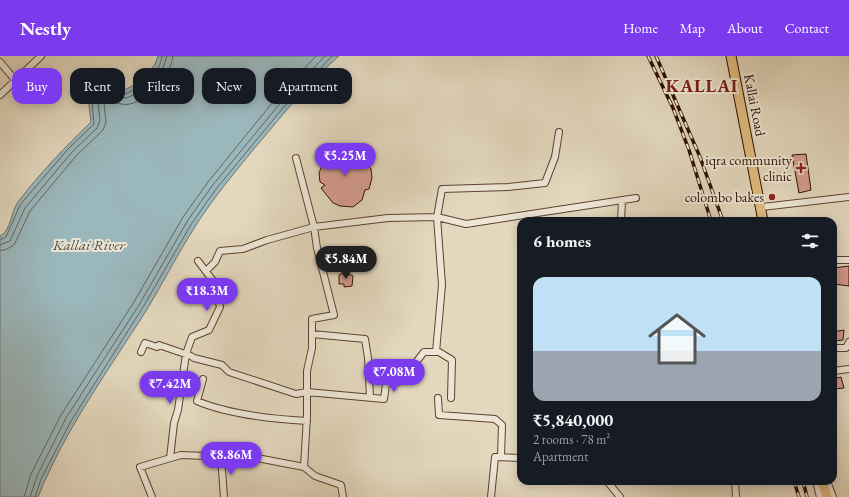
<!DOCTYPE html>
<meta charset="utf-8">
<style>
body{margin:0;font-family:"EB Garamond",serif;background:#242831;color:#f1f3f6;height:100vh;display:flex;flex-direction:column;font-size:15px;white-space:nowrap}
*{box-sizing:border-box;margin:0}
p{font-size:13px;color:#9ea1a6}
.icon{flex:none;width:22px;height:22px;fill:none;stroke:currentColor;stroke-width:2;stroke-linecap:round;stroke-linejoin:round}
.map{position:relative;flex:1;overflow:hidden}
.panel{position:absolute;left:517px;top:161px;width:320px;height:268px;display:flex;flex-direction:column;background:#171b24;border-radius:12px;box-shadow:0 2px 10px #0003}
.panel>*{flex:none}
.hud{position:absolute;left:12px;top:12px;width:380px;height:36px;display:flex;gap:8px}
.price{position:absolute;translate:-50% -34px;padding:0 9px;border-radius:14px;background:#7c3aed;color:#fff;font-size:13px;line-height:26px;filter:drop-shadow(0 1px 2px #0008)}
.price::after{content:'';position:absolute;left:50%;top:24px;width:12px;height:9px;margin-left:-6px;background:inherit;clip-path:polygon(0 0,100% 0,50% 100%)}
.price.current{background:#222;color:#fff}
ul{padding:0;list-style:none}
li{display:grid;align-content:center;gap:8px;height:212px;padding:0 16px}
li span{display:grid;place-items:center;height:124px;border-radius:12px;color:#555}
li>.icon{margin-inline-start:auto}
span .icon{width:72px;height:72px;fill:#fffc;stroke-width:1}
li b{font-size:17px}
h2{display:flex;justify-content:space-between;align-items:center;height:48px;padding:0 16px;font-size:17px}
.pill{padding:0 14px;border-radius:12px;background:#171b24;box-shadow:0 2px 10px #0003;font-size:14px;line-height:36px}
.pill.current{background:#7c3aed;color:#fff}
header{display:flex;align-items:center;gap:24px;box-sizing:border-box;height:56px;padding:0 20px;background:#7c3aed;color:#fff}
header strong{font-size:19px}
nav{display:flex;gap:22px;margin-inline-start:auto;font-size:14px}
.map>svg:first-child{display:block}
.water{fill:#9ab7bc;stroke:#6f7472}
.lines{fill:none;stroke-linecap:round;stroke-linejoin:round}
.shore{stroke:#64645f;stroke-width:1}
.building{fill:#d59c8e;stroke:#2f1002}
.street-casing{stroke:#5c4231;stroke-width:8}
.primary-casing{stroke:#2f1002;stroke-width:11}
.street{stroke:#ede6d5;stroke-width:6}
.primary{stroke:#e2bc7f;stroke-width:9}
.rail-casing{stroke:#2f1002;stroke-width:3.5}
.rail{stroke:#ede6d5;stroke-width:2;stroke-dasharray:6;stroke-linecap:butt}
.poi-dot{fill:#8f2418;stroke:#ede6d5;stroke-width:1.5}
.labels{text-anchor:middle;stroke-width:4;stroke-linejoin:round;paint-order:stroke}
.street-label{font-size:14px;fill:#2f1002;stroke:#ede6d5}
.poi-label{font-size:14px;fill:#2f1002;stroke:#ede6d5;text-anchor:end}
.water-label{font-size:15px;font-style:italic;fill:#544a43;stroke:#ede6d5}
.district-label{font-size:18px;font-weight:bold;letter-spacing:1px;fill:#7a1f14;stroke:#ede6d5}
</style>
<header>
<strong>Nestly</strong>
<nav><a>Home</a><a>Map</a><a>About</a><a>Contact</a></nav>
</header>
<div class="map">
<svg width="849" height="441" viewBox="0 0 849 441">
<rect width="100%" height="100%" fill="#e3d8be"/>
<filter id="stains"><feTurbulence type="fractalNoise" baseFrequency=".005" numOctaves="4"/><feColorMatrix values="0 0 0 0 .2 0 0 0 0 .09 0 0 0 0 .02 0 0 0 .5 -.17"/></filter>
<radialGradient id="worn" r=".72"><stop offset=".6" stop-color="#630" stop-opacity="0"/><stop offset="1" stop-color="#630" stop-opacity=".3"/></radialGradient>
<!-- water -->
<path class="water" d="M158 0H339C309 26 284 57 259 87 237 113 215 140 196 169 178 197 163 227 146 255 107 316 65 374 38 441H0V180C11 175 11 155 18 146 40 117 65 91 91 66L86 25 89 13 103 15 124 34 143 25 155 8Z"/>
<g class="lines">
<!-- shore -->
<path class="shore" d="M0 184 6 181 20 149 68 93 94 68 90 25 92 18 102 19 121 37 125 38C141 31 160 19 162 0
M0 189 10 185 25 152 72 96 97 72 100 65 96 24H100L119 41 127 42 149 31 163 12 167 0
M0 195 7 193 14 189 30 155 76 100 103 74 106 66 103 38H106C110 42 115 47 121 48 142 53 172 19 173 0
M24 441 31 418 61 359 134 246 183 161 208 126 273 46 316 0
M30 441 37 420 66 362 139 249 188 164 212 130 278 50 325 0
M35 441 41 423 71 365 143 251 192 167 216 133 282 53 332 0"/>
</g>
<!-- building -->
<path class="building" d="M331 91 341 104V94L356 96 355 103 361 100 371 113 372 122 369 133 365 134 362 144 353 151 340 150 333 147 321 132 325 129 320 126 319 117 324 105 319 99Z
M806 98 811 134 799 137 792 99Z
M849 210V230L834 228V212Z
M344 216 353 220 352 230 344 231V228H339V219Z
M844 274 843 284 833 285V276Z
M841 321 844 332 833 333V323Z"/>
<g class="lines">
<!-- street casing -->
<g class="street-casing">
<path id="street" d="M0 6 16 25
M0 39 41 0
M762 151 849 141
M621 165 622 144
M833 204H849
M206 215 215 206 220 195 243 193 267 184 314 171 296 102
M312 278 365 283 368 302 370 341
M833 292H846L849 286
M141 296 145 287 157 291 159 289 191 300 194 302 222 309 229 316 296 338 307 336 384 343 386 328 401 325 424 296H439L452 304 451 342
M436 296 442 229 437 161 466 168 636 142
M833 315 849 313
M203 323 197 345C227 358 274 363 307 365
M438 342 439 359 495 363 502 369 501 401
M221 401 224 441
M170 402 174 367 178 354 186 298 192 281 209 274 220 251 214 226 198 205
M304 411 315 420 341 429 343 441
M607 425 620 441
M735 425 736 441
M816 425 820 441
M827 425 833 441
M152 441 140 411 181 399 257 402 304 411 307 360V315L312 292V263L334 259 317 192 314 171 388 162 437 161 442 133 508 131 545 127 555 101 559 76
M491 441 495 401 521 402"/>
</g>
<!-- primary casing -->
<g class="primary-casing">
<path id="primary" d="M731 0 763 165
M822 425 827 441"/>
</g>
<!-- street -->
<use href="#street" class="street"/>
<!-- primary -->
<use href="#primary" class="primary"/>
<!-- rail casing -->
<g class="rail-casing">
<path id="rail" d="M648 0 673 52 689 94 711 165
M656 0 700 101 723 165
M794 425 799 441
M803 425 807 441"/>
</g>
<!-- rail -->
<use href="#rail" class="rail"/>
</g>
<!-- markers -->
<g class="poi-dot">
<path d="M799 106h4v4h4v4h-4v4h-4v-4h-4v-4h4z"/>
<circle cx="772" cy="141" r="4"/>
</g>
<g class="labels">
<!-- street labels -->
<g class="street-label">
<text transform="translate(755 49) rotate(79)" y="5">Kallai Road</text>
</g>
<!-- poi labels -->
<g class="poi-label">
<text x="792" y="109">iqra community<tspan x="792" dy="16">clinic</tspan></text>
<text x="764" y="146">colombo bakes</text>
</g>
<!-- water labels -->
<g class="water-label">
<text x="89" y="194">Kallai River</text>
</g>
<!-- district labels -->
<g class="district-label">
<text x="702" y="36">KALLAI</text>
</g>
</g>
<rect width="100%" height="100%" filter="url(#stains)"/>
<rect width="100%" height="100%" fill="url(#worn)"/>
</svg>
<b class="price" style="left:345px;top:121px">₹5.25M</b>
<b class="price current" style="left:346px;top:224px">₹5.84M</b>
<b class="price" style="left:207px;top:256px">₹18.3M</b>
<b class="price" style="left:394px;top:337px">₹7.08M</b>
<b class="price" style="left:170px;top:349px">₹7.42M</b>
<b class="price" style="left:231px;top:420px">₹8.86M</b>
<div class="hud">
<a class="pill current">Buy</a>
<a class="pill">Rent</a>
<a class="pill">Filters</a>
<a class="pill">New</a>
<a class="pill">Apartment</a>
</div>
<section class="panel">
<h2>6 homes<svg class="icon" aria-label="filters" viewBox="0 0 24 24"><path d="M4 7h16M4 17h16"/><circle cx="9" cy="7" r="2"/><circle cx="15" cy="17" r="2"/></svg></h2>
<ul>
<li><span style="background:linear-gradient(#bfe0f5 60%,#9aa5b1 0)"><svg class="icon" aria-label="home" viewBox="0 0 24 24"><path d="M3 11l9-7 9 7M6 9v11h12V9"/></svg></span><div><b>₹5,840,000</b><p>2 rooms · 78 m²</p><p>Apartment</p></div></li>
</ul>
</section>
</div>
